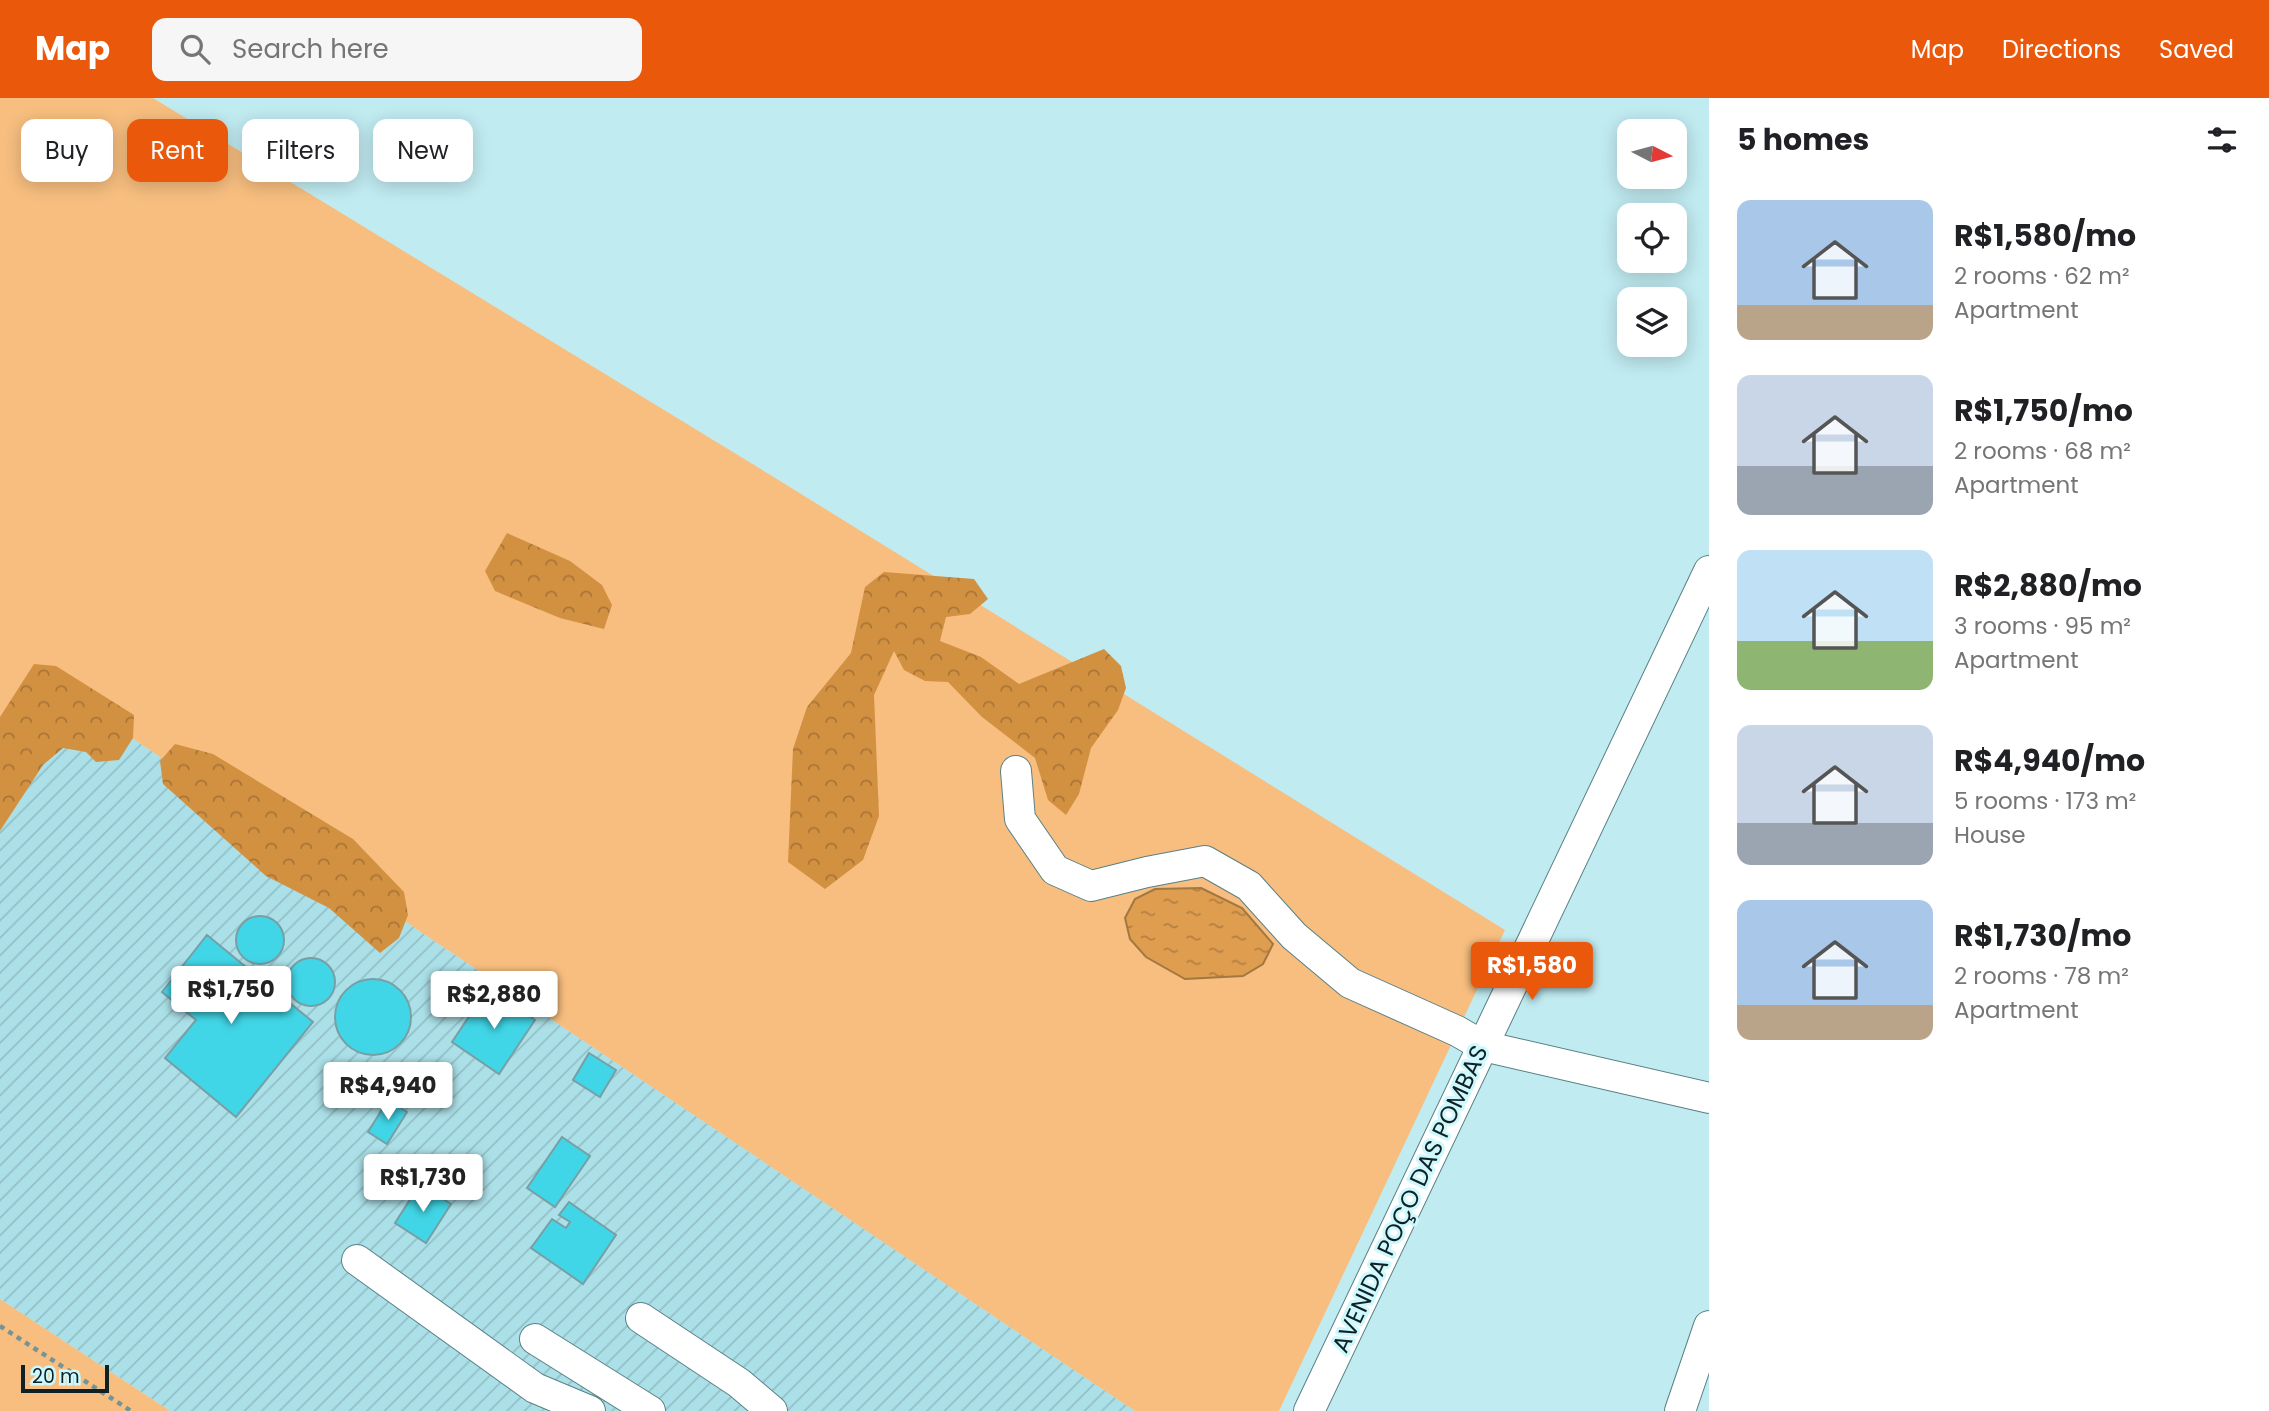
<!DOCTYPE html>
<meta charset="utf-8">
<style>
body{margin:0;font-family:Poppins,sans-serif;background:#f6f6f6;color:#202124;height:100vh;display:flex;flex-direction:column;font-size:26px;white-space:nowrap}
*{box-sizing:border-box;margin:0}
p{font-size:23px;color:#757577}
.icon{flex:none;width:38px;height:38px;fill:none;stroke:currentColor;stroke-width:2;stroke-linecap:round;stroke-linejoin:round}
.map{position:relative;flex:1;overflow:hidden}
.panel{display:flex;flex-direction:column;background:#fff;width:560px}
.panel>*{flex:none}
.banner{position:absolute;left:21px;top:21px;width:665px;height:63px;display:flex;gap:14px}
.needle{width:46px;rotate:96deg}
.tools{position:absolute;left:1617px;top:21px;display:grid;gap:14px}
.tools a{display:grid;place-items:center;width:70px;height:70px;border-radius:14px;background:#fff;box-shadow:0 4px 18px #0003;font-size:35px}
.scale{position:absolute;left:21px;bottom:18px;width:88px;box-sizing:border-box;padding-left:7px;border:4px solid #102123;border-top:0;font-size:19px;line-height:24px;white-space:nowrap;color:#102123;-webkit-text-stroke:5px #cdf8fe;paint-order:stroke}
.price{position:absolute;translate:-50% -60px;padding:0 16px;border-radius:7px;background:#fff;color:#222;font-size:23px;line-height:46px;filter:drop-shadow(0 2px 4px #0008)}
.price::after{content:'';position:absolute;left:50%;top:42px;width:21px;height:16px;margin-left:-10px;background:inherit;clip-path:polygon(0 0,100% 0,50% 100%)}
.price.on{background:#ea580c;color:#fff}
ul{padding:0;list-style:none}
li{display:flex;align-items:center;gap:21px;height:175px;padding:0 28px}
li span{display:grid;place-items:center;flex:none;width:196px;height:140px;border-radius:14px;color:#555}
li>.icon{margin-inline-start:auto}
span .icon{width:84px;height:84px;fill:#fffc;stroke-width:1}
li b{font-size:30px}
h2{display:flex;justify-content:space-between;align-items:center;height:84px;padding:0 28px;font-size:30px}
.chip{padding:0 24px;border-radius:14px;background:#fff;box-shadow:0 4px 18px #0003;font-size:24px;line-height:63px}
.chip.on{background:#ea580c;color:#fff}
header{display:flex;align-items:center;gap:42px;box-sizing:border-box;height:98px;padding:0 35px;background:#ea580c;color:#fff}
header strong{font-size:33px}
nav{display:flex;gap:38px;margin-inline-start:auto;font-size:24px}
.search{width:490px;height:63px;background:#f6f6f6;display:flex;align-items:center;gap:18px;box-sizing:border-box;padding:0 24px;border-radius:14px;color:#757577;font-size:26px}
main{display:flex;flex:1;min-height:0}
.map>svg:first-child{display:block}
.industrial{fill:url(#industrial-furrows)}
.grass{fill:#f7be7f}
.forest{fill:url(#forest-crowns)}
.water{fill:url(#water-ripples);stroke:#a17842;stroke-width:2}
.building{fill:#41d6e7;stroke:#779fa5;stroke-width:2}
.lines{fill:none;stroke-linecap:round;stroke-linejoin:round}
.minor-casing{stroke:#588085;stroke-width:32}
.path{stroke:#749498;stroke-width:4.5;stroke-dasharray:5 5;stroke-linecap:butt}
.minor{stroke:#fff;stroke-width:30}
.labels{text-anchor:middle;stroke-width:6;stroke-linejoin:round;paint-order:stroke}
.street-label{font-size:24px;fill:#102123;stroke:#cdf8fe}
</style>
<header>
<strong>Map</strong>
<div class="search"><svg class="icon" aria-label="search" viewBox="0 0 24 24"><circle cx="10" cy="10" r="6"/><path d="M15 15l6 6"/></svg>Search here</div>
<nav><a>Map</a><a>Directions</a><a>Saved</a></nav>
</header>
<main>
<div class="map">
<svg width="1709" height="1313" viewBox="0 0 1709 1313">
<defs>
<pattern id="industrial-furrows" width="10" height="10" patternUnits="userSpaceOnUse" patternTransform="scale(1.75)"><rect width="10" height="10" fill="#ace0e8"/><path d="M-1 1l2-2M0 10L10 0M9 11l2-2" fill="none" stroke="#93c0c7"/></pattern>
<pattern id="forest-crowns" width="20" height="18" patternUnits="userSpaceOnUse" patternTransform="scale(1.75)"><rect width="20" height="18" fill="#d29041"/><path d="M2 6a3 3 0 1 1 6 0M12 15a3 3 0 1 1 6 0" fill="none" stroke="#a97536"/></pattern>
<pattern id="water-ripples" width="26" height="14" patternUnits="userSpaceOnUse" patternTransform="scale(1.75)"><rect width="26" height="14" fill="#df9d4f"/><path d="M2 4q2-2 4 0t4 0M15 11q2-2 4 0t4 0" fill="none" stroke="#b38041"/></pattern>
</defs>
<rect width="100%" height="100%" fill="#c0ebf1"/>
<!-- industrial -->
<path class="industrial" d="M50 585 1135 1313H170L0 1201V661Z"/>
<!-- grass -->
<path class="grass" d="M0 0H153L772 378 1505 832 1279 1313H1135L50 585 0 661Z
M0 1201 170 1313H0Z"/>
<!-- forest -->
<path class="forest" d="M507 435 570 463 602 487 612 507 604 531 560 520 495 493 485 473Z
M884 474 974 481 988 501 970 516 946 519 940 543 981 559 1019 586 1104 551 1121 568 1126 590 1118 612 1091 650 1079 696 1066 717 1048 702 1035 660 982 619 948 584 925 583 904 572 894 553 874 597 879 718 863 762 825 791 788 764 793 651 807 609 851 555 865 489Z
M34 566 56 568 134 617 133 640 119 662 96 664 86 654 63 650 43 667 0 733V619Z
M175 646 213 656 353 741 404 794 408 817 399 840 380 855 329 810 266 778 163 686 160 663Z"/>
<!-- water -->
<path class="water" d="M1201 790 1242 810 1273 846 1263 866 1243 878 1185 881 1146 859 1130 841 1125 820 1135 801 1155 791Z"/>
<!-- building -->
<path class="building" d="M236 842a24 24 0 1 1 48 0a24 24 0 1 1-48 0Z
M207 837 313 924 236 1019 165 960 196 922 162 894Z
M287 884a24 24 0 1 1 48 0a24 24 0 1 1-48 0Z
M335 919a38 38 0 1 1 76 0a38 38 0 1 1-76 0Z
M488 890 535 922 499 976 452 944Z
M589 955 616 972 600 999 573 982Z
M388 1002 407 1014 387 1046 368 1034Z
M562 1039 590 1058 555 1109 527 1090Z
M420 1086 451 1106 426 1145 395 1125Z
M569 1104 616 1137 583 1186 531 1150 552 1121 566 1130 570 1124 559 1117Z"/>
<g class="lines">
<!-- minor casing -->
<g class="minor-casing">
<path id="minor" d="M1016 673 1020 721 1055 772 1091 788 1147 774 1205 763 1249 788 1294 838 1350 885 1457 933 1483 948 1709 1000
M357 1162 535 1290 590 1313
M641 1220 739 1285 772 1313
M535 1241 650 1313
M1309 1313 1709 473
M1680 1313 1709 1228"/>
</g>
<!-- path -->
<path class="path" d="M0 1228 131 1313"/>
<!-- minor -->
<use href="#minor" class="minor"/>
</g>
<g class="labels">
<!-- street labels -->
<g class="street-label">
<text transform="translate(1410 1101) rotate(-65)" y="8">AVENIDA POÇO DAS POMBAS</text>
</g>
</g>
</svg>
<div class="tools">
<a><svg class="needle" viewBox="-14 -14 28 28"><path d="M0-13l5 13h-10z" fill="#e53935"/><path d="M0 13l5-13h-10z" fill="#757577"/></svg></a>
<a><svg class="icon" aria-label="locate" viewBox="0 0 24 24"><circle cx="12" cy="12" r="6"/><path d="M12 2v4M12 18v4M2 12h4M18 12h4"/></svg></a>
<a><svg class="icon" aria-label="layers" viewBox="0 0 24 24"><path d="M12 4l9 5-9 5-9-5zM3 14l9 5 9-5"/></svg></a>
</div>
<div class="scale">20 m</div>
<b class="price on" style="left:1532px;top:904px">R$1,580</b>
<b class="price" style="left:231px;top:928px">R$1,750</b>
<b class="price" style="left:494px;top:933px">R$2,880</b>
<b class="price" style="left:388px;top:1024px">R$4,940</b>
<b class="price" style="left:423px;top:1116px">R$1,730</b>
<div class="banner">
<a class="chip">Buy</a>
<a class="chip on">Rent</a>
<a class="chip">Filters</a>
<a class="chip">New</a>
</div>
</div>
<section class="panel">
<h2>5 homes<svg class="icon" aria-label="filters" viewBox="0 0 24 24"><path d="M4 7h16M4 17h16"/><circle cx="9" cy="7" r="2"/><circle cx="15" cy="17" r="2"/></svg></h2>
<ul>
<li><span style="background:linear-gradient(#a9c7e8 75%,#b9a48a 0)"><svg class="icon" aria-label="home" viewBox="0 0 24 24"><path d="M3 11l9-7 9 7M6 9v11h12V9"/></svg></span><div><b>R$1,580/mo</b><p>2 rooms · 62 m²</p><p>Apartment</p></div></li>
<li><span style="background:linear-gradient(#c9d6e8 65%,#9aa5b1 0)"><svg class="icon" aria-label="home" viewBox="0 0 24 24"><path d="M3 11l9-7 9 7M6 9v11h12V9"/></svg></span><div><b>R$1,750/mo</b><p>2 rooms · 68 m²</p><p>Apartment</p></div></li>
<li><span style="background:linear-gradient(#bfe0f5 65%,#8fb573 0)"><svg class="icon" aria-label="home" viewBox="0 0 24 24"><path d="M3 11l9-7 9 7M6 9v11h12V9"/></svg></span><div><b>R$2,880/mo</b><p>3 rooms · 95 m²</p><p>Apartment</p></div></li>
<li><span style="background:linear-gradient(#c9d6e8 70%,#9aa5b1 0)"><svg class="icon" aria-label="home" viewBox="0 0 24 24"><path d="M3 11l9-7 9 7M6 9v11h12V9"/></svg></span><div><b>R$4,940/mo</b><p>5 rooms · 173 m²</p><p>House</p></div></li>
<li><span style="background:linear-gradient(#a9c7e8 75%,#b9a48a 0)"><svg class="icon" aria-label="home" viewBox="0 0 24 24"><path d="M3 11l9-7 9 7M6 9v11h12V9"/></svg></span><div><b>R$1,730/mo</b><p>2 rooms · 78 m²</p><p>Apartment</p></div></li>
</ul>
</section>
</main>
